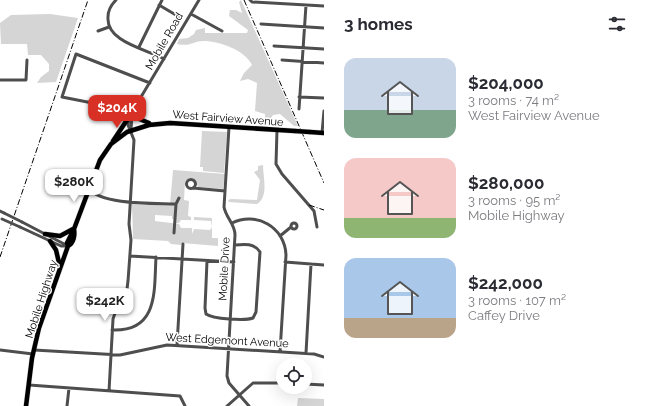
<!DOCTYPE html>
<meta charset="utf-8">
<style>
body{margin:0;font-family:Raleway,sans-serif;background:#f2f2f3;color:#2b2b33;height:100vh;display:flex;flex-direction:column;font-size:15px;white-space:nowrap}
*{box-sizing:border-box;margin:0}
p{font-size:13px;color:#7c7c81}
.icon{flex:none;width:22px;height:22px;fill:none;stroke:currentColor;stroke-width:2;stroke-linecap:round;stroke-linejoin:round}
.map{position:relative;flex:1;overflow:hidden}
.side{display:flex;flex-direction:column;background:#fff;width:324px}
.side>*{flex:none}
.buttons{position:absolute;left:276px;top:358px;display:grid;gap:8px}
.buttons a{display:grid;place-items:center;width:36px;height:36px;border-radius:50%;background:#fff;box-shadow:0 4px 16px #0002;font-size:20px}
.price{position:absolute;translate:-50% -34px;padding:0 9px;border-radius:8px;background:#fff;color:#222;font-size:13px;line-height:26px;filter:drop-shadow(0 1px 2px #0008)}
.price::after{content:'';position:absolute;left:50%;top:24px;width:12px;height:9px;margin-left:-6px;background:inherit;clip-path:polygon(0 0,100% 0,50% 100%)}
.price.selected{background:#d93025;color:#fff}
ul{padding:0;list-style:none}
li{display:flex;align-items:center;gap:12px;height:100px;padding:0 20px}
li span{display:grid;place-items:center;flex:none;width:112px;height:80px;border-radius:12px;color:#555}
li>.icon{margin-inline-start:auto}
span .icon{width:48px;height:48px;fill:#fffc;stroke-width:1}
li b{font-size:17px}
h2{display:flex;justify-content:space-between;align-items:center;height:48px;padding:0 20px;font-size:17px}
main{display:flex;flex:1;min-height:0}
.map>svg:first-child{display:block}
.green{fill:#d5d5d5}
.lines{fill:none;stroke-linecap:round;stroke-linejoin:round}
.major-casing{stroke:#dbdbdb;stroke-width:5.5}
.minor{stroke:#4e4e4e;stroke-width:3}
.major{stroke:#000;stroke-width:4.5}
.rail{stroke:#000;stroke-width:1;stroke-dasharray:6 2 1 2;stroke-linecap:butt}
.major-bridge-casing{stroke:#dbdbdb;stroke-width:5.5;stroke-linecap:butt}
.minor-bridge{stroke:#4e4e4e;stroke-width:3}
.major-bridge{stroke:#000;stroke-width:4.5}
.labels{text-anchor:middle;stroke-width:3;stroke-linejoin:round;paint-order:stroke}
.street-label{font-size:11px;fill:#000;stroke:#fff}
</style>
<main>
<div class="map">
<svg width="324" height="406" viewBox="0 0 324 406">
<rect width="100%" height="100%" fill="#fff"/>
<!-- green -->
<path class="green" d="M241 0 298 126H294L280 114 273 115 267 124 265 121V114L255 111 257 83 248 79 240 81 244 73 252 65C245 50 219 41 204 41 192 41 192 47 177 44L179 39 188 38 194 34 196 30 205 28V33H247L248 30 229 16 230 10H236L242 13 239 2Z
M50 14 78 18 56 82 37 83 41 77 49 71V64L41 55H28L27 44H1L0 23 11 15Z
M202 131 227 132 224 173 203 171V167H200Z
M263 165C263 178 269 196 257 204L229 202 228 200 231 199 257 200 260 180 254 172 258 170V166Z
M173 170 225 174 223 189 198 187 193 178H190L185 181 184 200 189 201 188 216 191 217V220H181L179 223H174V219H172V216L155 215V221L179 224 181 228H192V234L194 229 210 230 212 227 211 221 194 220V217L212 218V238H218V246L182 243 181 245 171 244 168 241 133 239 132 204 170 205Z
M298 398 324 399V406H297Z"/>
<g class="lines">
<!-- major casing -->
<g class="major-casing">
<path id="major" d="M135 108 137 118 149 123
M310 132 324 133
M113 141 129 117
M45 234 60 236 73 229
M50 241 56 250 60 267
M68 246C74 243 75 235 74 229
M26 406 32 358 39 328 68 246 67 243 74 229 100 160 111 144 127 132 149 125 170 123 295 131"/>
</g>
<!-- minor -->
<path class="minor" d="M116 0C111 5 108 10 108 17 106 42 146 49 164 59
M250 0 252 2 324 6
M159 5 181 18
M191 14 222 31
M261 24 324 28
M98 31 109 27
M274 46 324 49
M139 47 162 0
M282 60 324 63
M0 80H26L27 60
M299 97 324 98
M299 109 306 5
M133 111 62 97 76 54 150 83
M229 127 224 207C226 218 235 224 235 235L227 376 229 383 249 406
M131 130 132 114
M277 130 276 164 282 174 314 211 317 227
M322 133 324 111
M186.5 184a4.5 4.5 0 1 1 9 0a4.5 4.5 0 1 1-9 0Z
M193 188 225 191
M89 189C102 205 155 203 176 204
M0 211 4 213
M22 222 68 246
M232 223C256 211 285 227 286 255L280 352
M291 226a3 3 0 1 1 6 0a3 3 0 1 1-6 0Z
M20 227 61 246H66
M174 233 176 204 179 198
M280 236 291 227
M130 256 234 262
M207 261 205 308 206 314C213 319 245 321 253 318L256 312 260 252C255 243 244 244 235 245
M285 262 324 265
M112 330C159 332 154 290 156 257
M177 345 183 244
M0 350 33 354
M34 350 120 355 167 345 314 354 324 357
M306 353 311 264
M305 384 324 385
M29 385 180 396 185 406
M109 391 113 319 117 307 127 289 128 281 131 240 129 224 134 140 128 125 129 117 199 0
M67 406 69 388
M227 406 253 383H283"/>
<!-- major -->
<use href="#major" class="major"/>
<!-- rail -->
<path class="rail" d="M244 0 324 183
M309 205 324 210
M0 257 88 0"/>
<!-- major-bridge casing -->
<g class="major-bridge-casing">
<path id="major-bridge" d="M295 131 310 132"/>
</g>
<!-- minor-bridge -->
<path class="minor-bridge" d="M4 213 22 222
M2 219 20 227"/>
<!-- major-bridge -->
<use href="#major-bridge" class="major-bridge"/>
</g>
<g class="labels">
<!-- street labels -->
<g class="street-label">
<text transform="translate(164 41) rotate(-60)" y="4">Mobile Road</text>
<text transform="translate(228 118) rotate(4)" y="4">West Fairview Avenue</text>
<text transform="translate(224 269) rotate(-87)" y="4">Mobile Drive</text>
<text transform="translate(41 299) rotate(-72)" y="4">Mobile Highway</text>
<text transform="translate(227 340) rotate(3)" y="4">West Edgemont Avenue</text>
</g>
</g>
</svg>
<div class="buttons">
<a><svg class="icon" aria-label="locate" viewBox="0 0 24 24"><circle cx="12" cy="12" r="6"/><path d="M12 2v4M12 18v4M2 12h4M18 12h4"/></svg></a>
</div>
<b class="price selected" style="left:117px;top:129px">$204K</b>
<b class="price" style="left:74px;top:203px">$280K</b>
<b class="price" style="left:105px;top:322px">$242K</b>
</div>
<section class="side">
<h2>3 homes<svg class="icon" aria-label="filters" viewBox="0 0 24 24"><path d="M4 7h16M4 17h16"/><circle cx="9" cy="7" r="2"/><circle cx="15" cy="17" r="2"/></svg></h2>
<ul>
<li><span style="background:linear-gradient(#c9d6e8 65%,#7fa58c 0)"><svg class="icon" aria-label="home" viewBox="0 0 24 24"><path d="M3 11l9-7 9 7M6 9v11h12V9"/></svg></span><div><b>$204,000</b><p>3 rooms · 74 m²</p><p>West Fairview Avenue</p></div></li>
<li><span style="background:linear-gradient(#f6c9c9 75%,#8fb573 0)"><svg class="icon" aria-label="home" viewBox="0 0 24 24"><path d="M3 11l9-7 9 7M6 9v11h12V9"/></svg></span><div><b>$280,000</b><p>3 rooms · 95 m²</p><p>Mobile Highway</p></div></li>
<li><span style="background:linear-gradient(#a9c7e8 75%,#b9a48a 0)"><svg class="icon" aria-label="home" viewBox="0 0 24 24"><path d="M3 11l9-7 9 7M6 9v11h12V9"/></svg></span><div><b>$242,000</b><p>3 rooms · 107 m²</p><p>Caffey Drive</p></div></li>
</ul>
</section>
</main>
